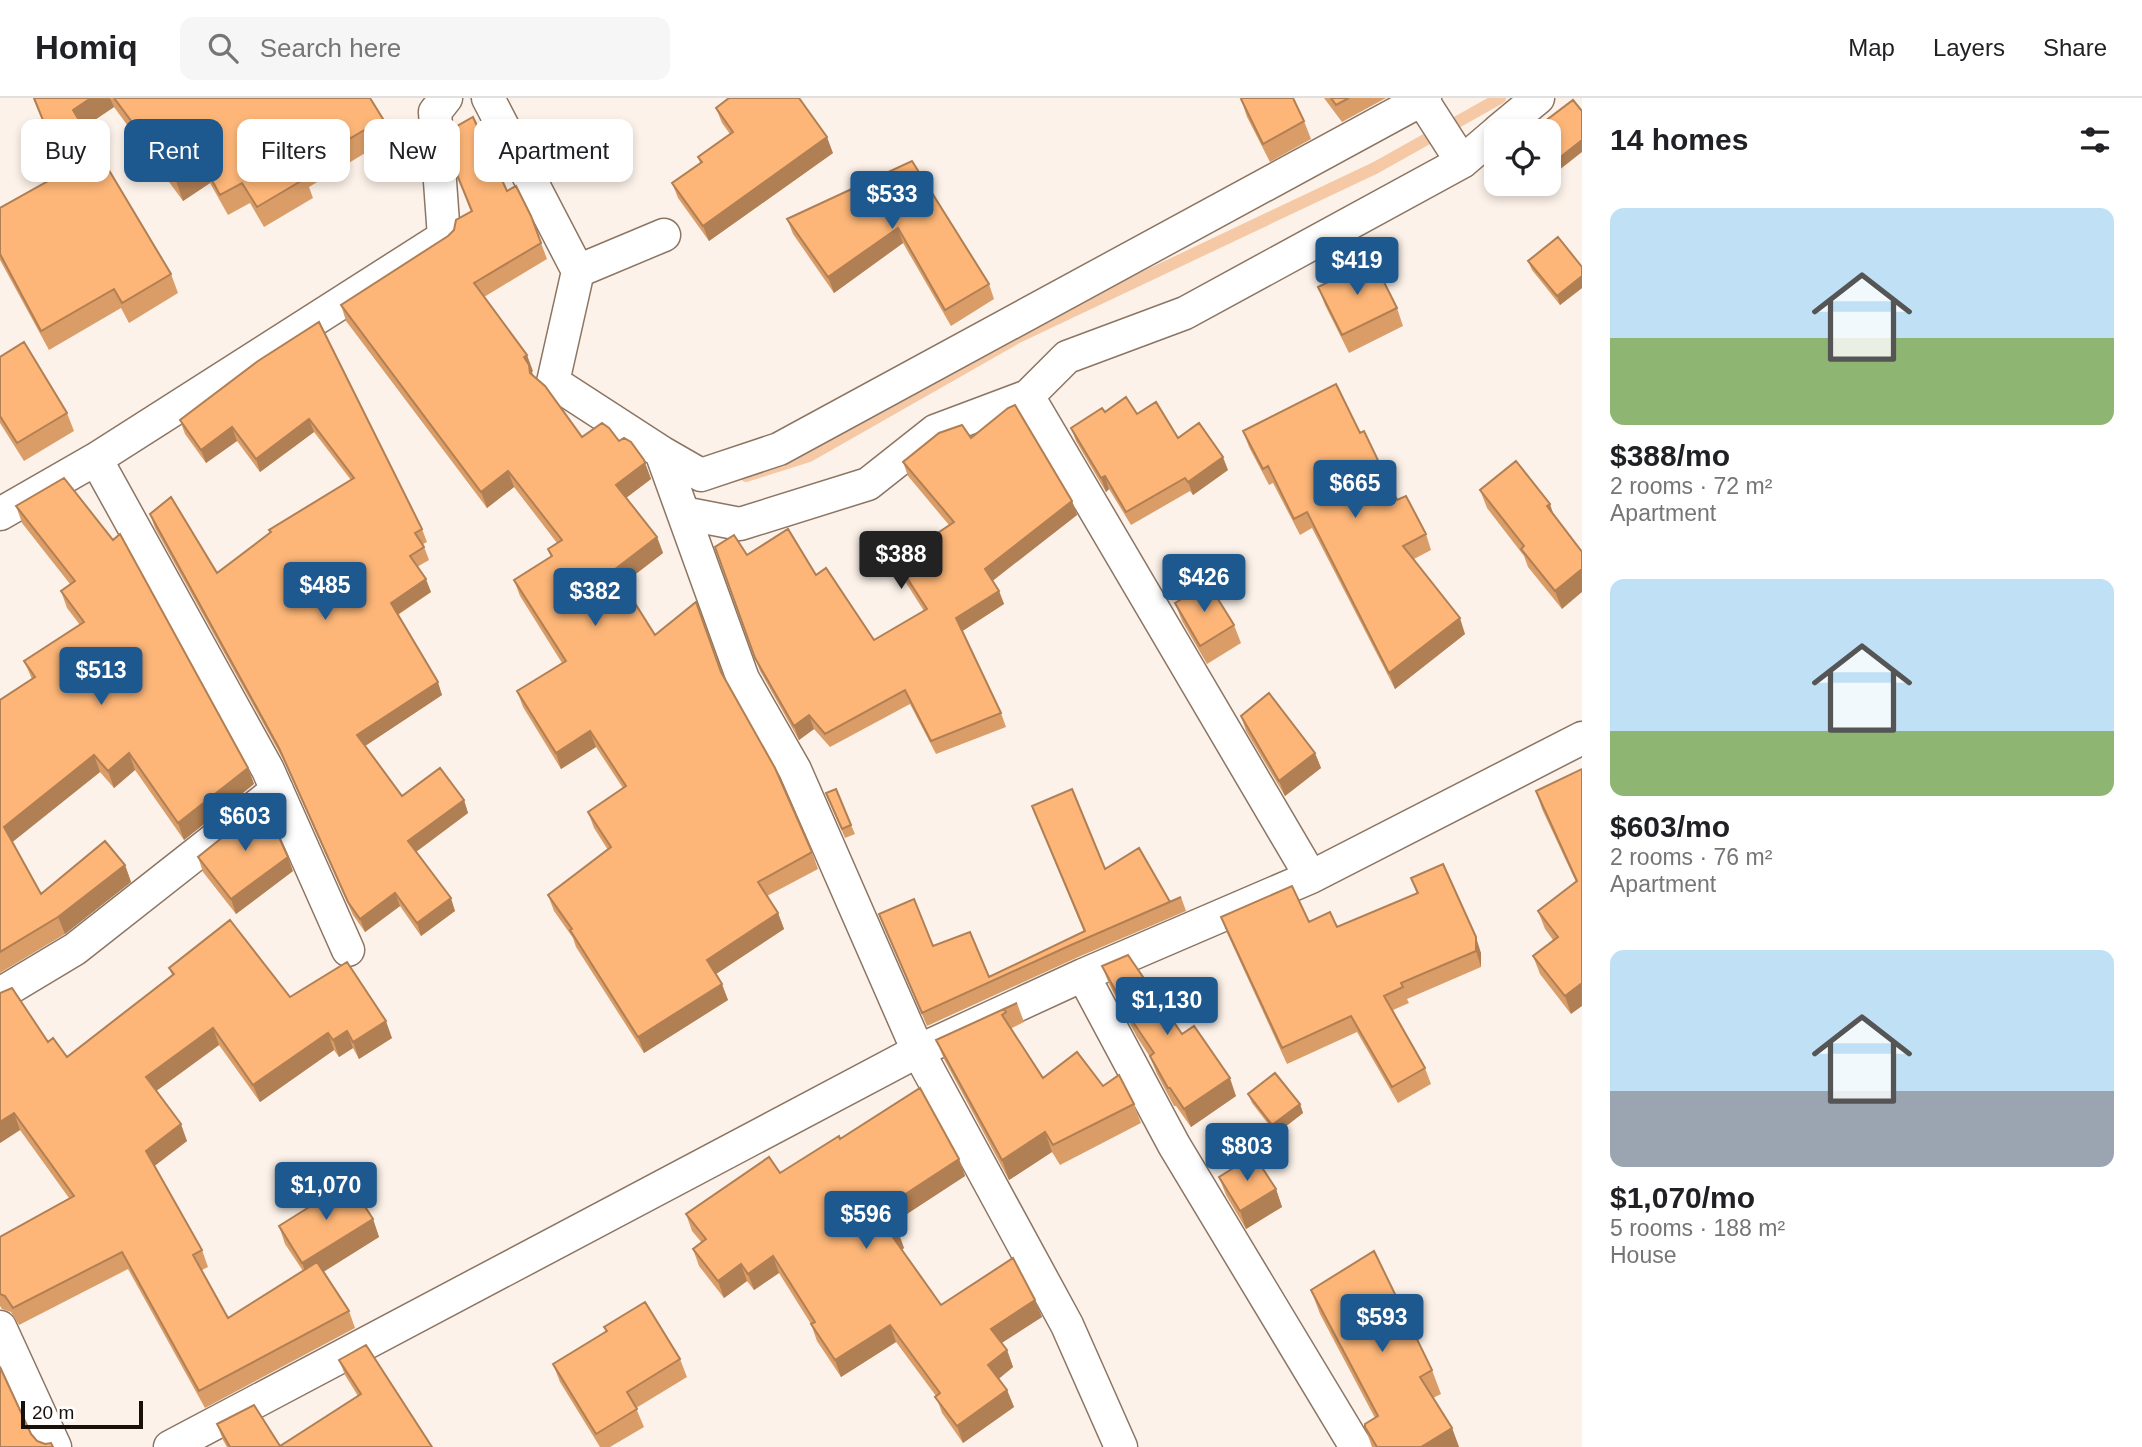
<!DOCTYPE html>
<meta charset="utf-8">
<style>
body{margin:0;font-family:Helvetica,sans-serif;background:#f6f6f6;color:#202124;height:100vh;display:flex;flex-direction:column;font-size:26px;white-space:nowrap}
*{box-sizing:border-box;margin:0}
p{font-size:23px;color:#757577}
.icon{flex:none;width:38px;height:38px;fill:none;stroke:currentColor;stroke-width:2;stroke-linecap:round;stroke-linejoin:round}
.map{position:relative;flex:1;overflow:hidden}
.panel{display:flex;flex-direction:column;background:#fff;width:560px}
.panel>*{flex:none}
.guide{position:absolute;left:21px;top:21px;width:665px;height:63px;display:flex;gap:14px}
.controls{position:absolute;left:1484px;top:21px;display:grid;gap:14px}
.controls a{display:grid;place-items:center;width:77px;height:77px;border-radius:14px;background:#fff;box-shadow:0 4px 10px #0003;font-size:35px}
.scale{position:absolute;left:21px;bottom:18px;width:122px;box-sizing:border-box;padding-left:7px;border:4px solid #191109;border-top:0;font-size:19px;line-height:24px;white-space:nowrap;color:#191109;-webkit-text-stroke:5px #fff;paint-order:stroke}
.price{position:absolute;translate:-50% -60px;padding:0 16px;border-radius:7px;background:#1d588f;color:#fff;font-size:23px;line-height:46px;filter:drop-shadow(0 2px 4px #0008)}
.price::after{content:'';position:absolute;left:50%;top:42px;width:21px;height:16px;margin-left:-10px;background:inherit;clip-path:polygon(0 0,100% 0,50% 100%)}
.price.selected{background:#222;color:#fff}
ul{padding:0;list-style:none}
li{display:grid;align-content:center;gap:14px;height:371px;padding:0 28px}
li span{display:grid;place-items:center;height:217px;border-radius:14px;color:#555}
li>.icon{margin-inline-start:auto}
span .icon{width:126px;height:126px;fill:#fffc;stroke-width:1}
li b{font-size:30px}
h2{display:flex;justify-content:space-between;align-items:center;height:84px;padding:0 28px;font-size:30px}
.chip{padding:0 24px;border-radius:14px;background:#fff;box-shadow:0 4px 10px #0003;font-size:24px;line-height:63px}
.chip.selected{background:#1d588f;color:#fff}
header{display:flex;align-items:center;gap:42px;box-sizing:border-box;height:98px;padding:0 35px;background:#fff;border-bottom:2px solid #e0e0e0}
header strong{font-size:33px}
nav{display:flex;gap:38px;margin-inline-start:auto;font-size:24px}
.search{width:490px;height:63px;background:#f6f6f6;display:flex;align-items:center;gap:18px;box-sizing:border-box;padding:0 24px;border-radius:14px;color:#757577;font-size:26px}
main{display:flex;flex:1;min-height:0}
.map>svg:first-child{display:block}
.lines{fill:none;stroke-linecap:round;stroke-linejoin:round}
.stream{stroke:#f5c9a5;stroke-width:12}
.street-casing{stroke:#8c7562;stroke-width:35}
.street{stroke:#fff;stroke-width:32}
.wall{fill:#da9d67}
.shaded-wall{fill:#b17f54}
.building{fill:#fdb678;stroke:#b17f54;stroke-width:2}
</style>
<header>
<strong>Homiq</strong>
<div class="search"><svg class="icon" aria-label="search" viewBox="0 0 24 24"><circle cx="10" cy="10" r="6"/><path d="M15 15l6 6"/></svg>Search here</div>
<nav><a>Map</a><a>Layers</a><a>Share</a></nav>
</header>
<main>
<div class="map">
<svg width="1582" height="1349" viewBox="0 0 1582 1349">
<rect width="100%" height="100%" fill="#fcf2e9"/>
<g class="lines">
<!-- stream -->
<path class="stream" d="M746 378 809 358 1018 239 1375 70 1500 0"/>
<!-- street casing -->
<g class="street-casing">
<path id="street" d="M488 0 578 173 553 284 661 354 743 581 795 672 918 953 1067 1227 1121 1349
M1421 0 1462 64
M1498 33 1538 0
M578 173 664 137
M661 354 701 377 779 351 1425 0
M683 415 740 426 868 386 935 333 1028 298
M0 416 96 361
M1311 779 1028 298 1067 259 1185 215 1462 64 1496 35
M348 852 268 672 96 361 444 139 435 14 446 0
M1083 877 1174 1047 1356 1349
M0 896 75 851 277 692
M0 1229 55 1349
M170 1349 918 953 1083 877 1311 779 1582 640"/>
</g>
<!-- street -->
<use href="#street" class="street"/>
</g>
<!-- wall -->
<path class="wall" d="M33 0H370L383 21 390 40 309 89 313 100 264 129 250 105 228 117 210 85 183 103 114 9 84 29 171 176 178 195 129 225 121 210 49 252 0 162V110L64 74Z
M1324 0H1386L1342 24Z
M1241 1 1304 23 1311 41 1270 64 1247 19Z
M716 10 833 55 709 143 678 100 672 85 700 65 698 59 730 36 722 25Z
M912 63 989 186 994 201 951 228 903 145 834 195 793 136 787 121Z
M453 67 507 93 531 118 547 161 484 199 527 257 533 278 582 339 619 343 644 362 651 381 626 400 657 439 663 455 623 486 655 537 721 574 812 754 818 771 767 798 778 815 784 831 716 876 728 902 644 955 576 849 573 840 554 813 548 797 608 752 594 730 588 714 623 690 596 649 561 671 523 609 517 593 562 565 520 498 514 482 551 459 548 451 557 445 514 389 487 410 346 223 341 207 448 138 471 114Z
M1528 163 1582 169V190L1560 207 1532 172Z
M1318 189 1397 210 1403 228 1349 255 1325 207Z
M0 259 67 315 74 333 24 363 0 325Z
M258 263 422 431 427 444 423 446 429 462 417 469 431 494 398 517 442 597 365 648 402 698 464 702 468 715 416 754 455 813 421 838 400 808 365 834 353 817 284 663 155 430 150 416 217 475 270 435 269 432 351 382 314 334 260 374 237 343 206 365 185 336 180 322Z
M1105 314 1137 316 1178 340 1228 372 1193 397 1190 393 1131 427 1109 391 1106 394 1076 343 1071 330Z
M1243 333 1360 335 1397 402 1426 436 1431 452 1414 461 1465 536 1395 591 1312 430 1300 437 1273 385 1269 387 1249 349Z
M971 340 1072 403 1077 417 992 482 999 493 1004 506 962 533 1001 615 1006 629 936 656 910 606 830 649 814 631 799 642 760 573 715 449 816 477 874 542 924 513 901 477 896 463 949 427 908 378 903 364Z
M1480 392 1554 418 1562 511 1528 469 1524 458 1487 410Z
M16 408 248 670 254 686 184 742 135 672 114 690 100 674 12 744 41 796 125 767 131 784 65 836 0 875V602L32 581 24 563 80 527 67 510 61 493 70 486 22 425Z
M1175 505 1234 527 1241 545 1207 566 1182 523Z
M1241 618 1315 655 1321 670 1285 698 1246 633Z
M1582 671 1571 916 1540 876 1533 858 1553 842 1545 831 1538 813 1576 784 1542 711 1536 693Z
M826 695 851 727 855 736 845 740Z
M1032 708 1105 771 1170 804 1181 799 1186 813 1076 860 927 928 879 816 989 879 1084 834Z
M198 759 293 773 236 816 203 774Z
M1411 780 1481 855V869L1407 901 1409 905 1393 912 1425 970 1431 986 1398 1005 1357 934 1287 966 1227 835 1221 819 1309 824 1337 829 1417 796Z
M1102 868 1182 936 1236 998 1191 1029 1176 1008H1174L1157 976 1150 959 1137 939 1109 886Z
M169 870 290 899 392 940 359 961 353 950 339 959 334 952 260 1004 219 947 156 993 187 1043 154 1068 202 1152 208 1169 202 1172 228 1220 303 1173 285 1146 279 1128 373 1121 379 1139 324 1173 349 1213 355 1230 205 1310 128 1171 19 1227 11 1214 2 1211 0 1208V1139L69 1100 20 1032 0 1045 48 944 67 959 172 877Z
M1017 905 1024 924 1012 930 1013 934 1043 980 1103 988 1134 1006 1141 1025 1060 1067 1052 1054 1009 1082 944 961 936 942Z
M1248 996 1300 1006 1303 1015 1276 1036 1252 1005Z
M840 1041 959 1061 965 1078 893 1125 904 1150 902 1152 941 1207 1035 1202 1042 1219 1001 1245 1007 1252 1013 1269 999 1280 1007 1292 1014 1309 963 1345 942 1315 936 1298 896 1244 841 1279 817 1243 811 1226 779 1175 754 1192 747 1183 724 1200 699 1168 693 1151 702 1145 692 1133 686 1116 780 1075Z
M1219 1079 1276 1091 1282 1109 1246 1131 1226 1097Z
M1311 1192 1432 1272 1441 1296 1433 1300 1452 1330 1459 1349H1372L1365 1329 1375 1320 1320 1216Z
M604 1229 680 1261 687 1279 636 1310 644 1329 610 1349H600L560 1284 553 1266 606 1234Z
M339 1262 432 1349H227L223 1342 217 1326 280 1348 358 1298 345 1277Z"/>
<!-- shaded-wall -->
<path class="shaded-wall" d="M91 0H110L114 9 80 32 73 12Z
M827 39 833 55 709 143 703 128Z
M1582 42V54L1549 80V68Z
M203 66 210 85 183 103 176 83Z
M898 130 903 145 834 195 828 179Z
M1582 178V190L1560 207 1557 198Z
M527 257 533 273 532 274 535 283 536 292 524 259Z
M309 321 314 334 260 374 256 361Z
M232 329 237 343 206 365 201 352Z
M1223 359 1228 372 1193 397 1188 384Z
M645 365 651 381 622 403 616 387Z
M508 373 514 389 487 410 481 394Z
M1105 378 1109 391 1106 394 1101 380Z
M1072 403 1077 417 990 485 985 471Z
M1550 406 1556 424 1547 408Z
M657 439 663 455 620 488 614 472Z
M1582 471V494L1562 511 1555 493Z
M426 481 431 494 395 518 391 505Z
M999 493 1004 506 961 534 956 520Z
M1460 520 1465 536 1395 591 1389 575Z
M438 584 442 597 362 650 357 637Z
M809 617 814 631 799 642 794 628Z
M590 633 596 649 561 671 556 655Z
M129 655 135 672 114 690 108 673Z
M1315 655 1321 670 1285 698 1279 683Z
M94 657 100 674 10 746 4 729Z
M248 670 254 686 184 742 178 725Z
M464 702 468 715 413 756 408 743Z
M288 759 293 773 236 816 231 801Z
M125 767 131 784 65 836 58 819Z
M395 795 400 808 365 834 360 821Z
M451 800 455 813 421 838 417 825Z
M778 815 784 831 713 878 707 862Z
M1476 839 1481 855V869L1476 853Z
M1582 885V908L1571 916 1565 898Z
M722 886 728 902 644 955 638 939Z
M386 923 392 940 359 961 353 944Z
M213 930 219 947 152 996 146 979Z
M347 933 353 950 339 959 333 942Z
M328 935 334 952 260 1004 253 987Z
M1230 980 1236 998 1191 1029 1184 1011Z
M1300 1006 1303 1015 1276 1036 1272 1027Z
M14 1015 20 1032 0 1045V1024Z
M181 1026 187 1043 152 1070 146 1053Z
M1045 1034 1052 1054 1009 1082 1002 1062Z
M959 1061 965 1078 890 1127 884 1110Z
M1276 1091 1282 1109 1246 1131 1240 1113Z
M373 1121 379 1139 309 1183 302 1165Z
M898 1133 904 1150 898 1154 892 1138Z
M773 1158 779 1175 754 1192 748 1176Z
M741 1166 747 1183 724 1200 718 1183Z
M1035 1202 1042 1219 997 1248 991 1231Z
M890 1227 896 1244 841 1279 835 1262Z
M1007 1252 1013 1269 995 1284 988 1267Z
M1007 1292 1014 1309 963 1345 957 1328Z
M1452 1330 1459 1349H1421Z"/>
<!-- building -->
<path class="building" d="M34 0H91L73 12 171 176 122 205 114 191 41 233 0 156V110L64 74Z
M114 0H370L383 21 300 70 306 80 257 109 242 85 220 97 203 66 176 83Z
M729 0H799L827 39 703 128 672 85 702 64 698 59 733 34 716 10Z
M1243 0H1293L1304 23 1263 46 1241 1Z
M1331 0H1349L1336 7Z
M1573 2 1582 13V42L1549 68V33H1542L1544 32 1540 27Z
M473 19 507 93 516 88 531 118 541 145 474 185 527 257 524 259 529 267 530 275 545 288 582 339 602 325 609 330 619 343 624 340 631 344 644 362 645 365 616 387 657 439 614 472 655 537 696 504 721 574 775 670 812 754 758 784 778 815 707 862 722 886 638 939 570 832 572 831 548 797 611 749 588 714 626 688 590 633 556 655 517 593 566 563 514 482 552 458 548 451 562 442 508 373 481 394 341 207 448 138 454 132 456 122 472 113 453 67 450 32Z
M912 63 989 186 945 212 898 130 828 179 787 121Z
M1558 139 1582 169V178L1557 198 1528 163Z
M1373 162 1397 210 1342 237 1318 189Z
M319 224 422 431 415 435 424 449 410 458 426 481 391 505 438 584 357 637 402 698 440 670 464 702 408 743 451 800 417 825 395 795 360 821 348 804 279 650 150 416 171 399 217 475 271 434 269 432 354 380 309 321 256 361 232 329 201 352 180 322 258 263Z
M24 244 67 315 17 345 0 318V259Z
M1336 286 1360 335 1364 333 1397 402 1406 398 1426 436 1403 448 1460 520 1389 575 1307 414 1294 421 1268 368 1263 371 1243 333Z
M1126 299 1137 316 1156 304 1178 340 1199 325 1223 359 1188 384 1185 380 1126 414 1105 378 1101 380 1071 330 1102 310 1105 314Z
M1015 307 1072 403 985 471 999 493 956 520 1001 615 931 643 905 592 825 636 809 617 794 628 755 560 715 449 734 437 747 457 788 431 816 477 826 470 874 542 927 511 896 463 954 424 903 364 939 335 962 327 971 340 1008 310Z
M1516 363 1550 406 1547 408 1582 454V471L1555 493 1521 451 1524 448 1480 392Z
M64 380 113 442 120 436 248 670 178 725 129 655 108 673 94 657 4 729 41 796 105 743 125 767 58 819 0 854V602L35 579 24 563 84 524 61 493 75 483 16 408Z
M1208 485 1234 527 1200 548 1175 505Z
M1269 595 1315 655 1279 683 1241 618Z
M1582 671V885L1565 898 1533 858 1558 839 1538 813 1577 783 1536 693Z
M836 691 851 727 842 731 826 695Z
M1072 691 1105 771 1139 750 1170 804 1181 799 1071 847 922 915 879 816 914 801 933 848 970 834 989 879 1085 833 1032 708Z
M264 706 288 759 231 801 198 759Z
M1443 766 1476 839V853L1401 885 1403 889 1384 898 1425 970 1392 989 1351 918 1282 950 1221 819 1292 788 1309 824 1330 814 1337 829 1418 795 1411 780Z
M230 822 290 899 347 864 386 923 353 944 347 933 333 942 328 935 253 987 213 930 146 979 181 1026 146 1053 202 1152 193 1157 228 1220 317 1164 349 1213 199 1293 122 1154 13 1210 5 1198 0 1196V1139L74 1098 14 1015 0 1024V895L12 890 48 944 53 940 67 959 174 876 169 870Z
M1128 857 1182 936 1194 928 1230 980 1184 1011 1170 990H1168L1150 958 1154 955 1131 921 1102 868Z
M1017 905 1004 911 1006 914 1002 917 1043 980 1077 954 1103 988 1119 977 1134 1006 1053 1047 1045 1034 1002 1062 936 942Z
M1275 975 1300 1006 1272 1027 1248 996Z
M920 990 959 1061 884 1110 898 1133 892 1138 941 1207 1013 1160 1035 1202 991 1231 1007 1252 988 1267 1007 1292 957 1328 935 1299 940 1295 890 1227 835 1262 811 1226 815 1224 773 1158 748 1176 741 1166 718 1183 693 1151 706 1141 686 1116 769 1059 780 1075 839 1038 840 1041Z
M1254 1057 1276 1091 1240 1113 1219 1079Z
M349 1084 373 1121 302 1165 279 1128Z
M1374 1153 1432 1272 1420 1279 1452 1330 1421 1349H1377L1365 1329V1326L1378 1318 1311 1192Z
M645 1204 680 1261 627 1294 637 1311 596 1336 553 1266 607 1233 604 1229Z
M366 1247 432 1349H230L217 1326 254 1307 280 1348 361 1296 339 1262Z
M0 1269 31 1336 37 1343 45 1346 51 1345 53 1349H0Z"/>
</svg>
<div class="controls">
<a><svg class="icon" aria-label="locate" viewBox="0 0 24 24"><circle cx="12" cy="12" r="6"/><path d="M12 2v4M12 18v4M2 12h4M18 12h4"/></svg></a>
</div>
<div class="scale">20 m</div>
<b class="price" style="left:892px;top:133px">$533</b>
<b class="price" style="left:1357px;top:199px">$419</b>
<b class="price" style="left:1355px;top:422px">$665</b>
<b class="price selected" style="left:901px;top:493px">$388</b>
<b class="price" style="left:1204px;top:516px">$426</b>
<b class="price" style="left:325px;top:524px">$485</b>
<b class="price" style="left:595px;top:530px">$382</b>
<b class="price" style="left:101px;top:609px">$513</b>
<b class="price" style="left:245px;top:755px">$603</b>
<b class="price" style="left:1167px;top:939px">$1,130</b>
<b class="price" style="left:1247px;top:1085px">$803</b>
<b class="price" style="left:326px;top:1124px">$1,070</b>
<b class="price" style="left:866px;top:1153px">$596</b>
<b class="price" style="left:1382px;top:1256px">$593</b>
<div class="guide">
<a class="chip">Buy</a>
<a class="chip selected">Rent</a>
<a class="chip">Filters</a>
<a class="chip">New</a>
<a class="chip">Apartment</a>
</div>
</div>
<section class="panel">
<h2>14 homes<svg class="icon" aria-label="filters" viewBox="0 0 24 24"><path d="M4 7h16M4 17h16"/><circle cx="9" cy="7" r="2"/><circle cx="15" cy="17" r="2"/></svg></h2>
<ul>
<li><span style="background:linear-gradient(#bfe0f5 60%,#8fb573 0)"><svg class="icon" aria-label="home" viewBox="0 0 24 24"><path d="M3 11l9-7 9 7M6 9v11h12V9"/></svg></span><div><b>$388/mo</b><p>2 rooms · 72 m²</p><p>Apartment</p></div></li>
<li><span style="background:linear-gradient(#bfe0f5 70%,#8fb573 0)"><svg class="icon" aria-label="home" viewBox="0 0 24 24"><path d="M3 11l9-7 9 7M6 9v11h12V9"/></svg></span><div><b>$603/mo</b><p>2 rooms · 76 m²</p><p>Apartment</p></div></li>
<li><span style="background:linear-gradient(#bfe0f5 65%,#9aa5b1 0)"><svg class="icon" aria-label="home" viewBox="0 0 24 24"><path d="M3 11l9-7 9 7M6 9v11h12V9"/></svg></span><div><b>$1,070/mo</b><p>5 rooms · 188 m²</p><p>House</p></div></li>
</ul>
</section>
</main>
